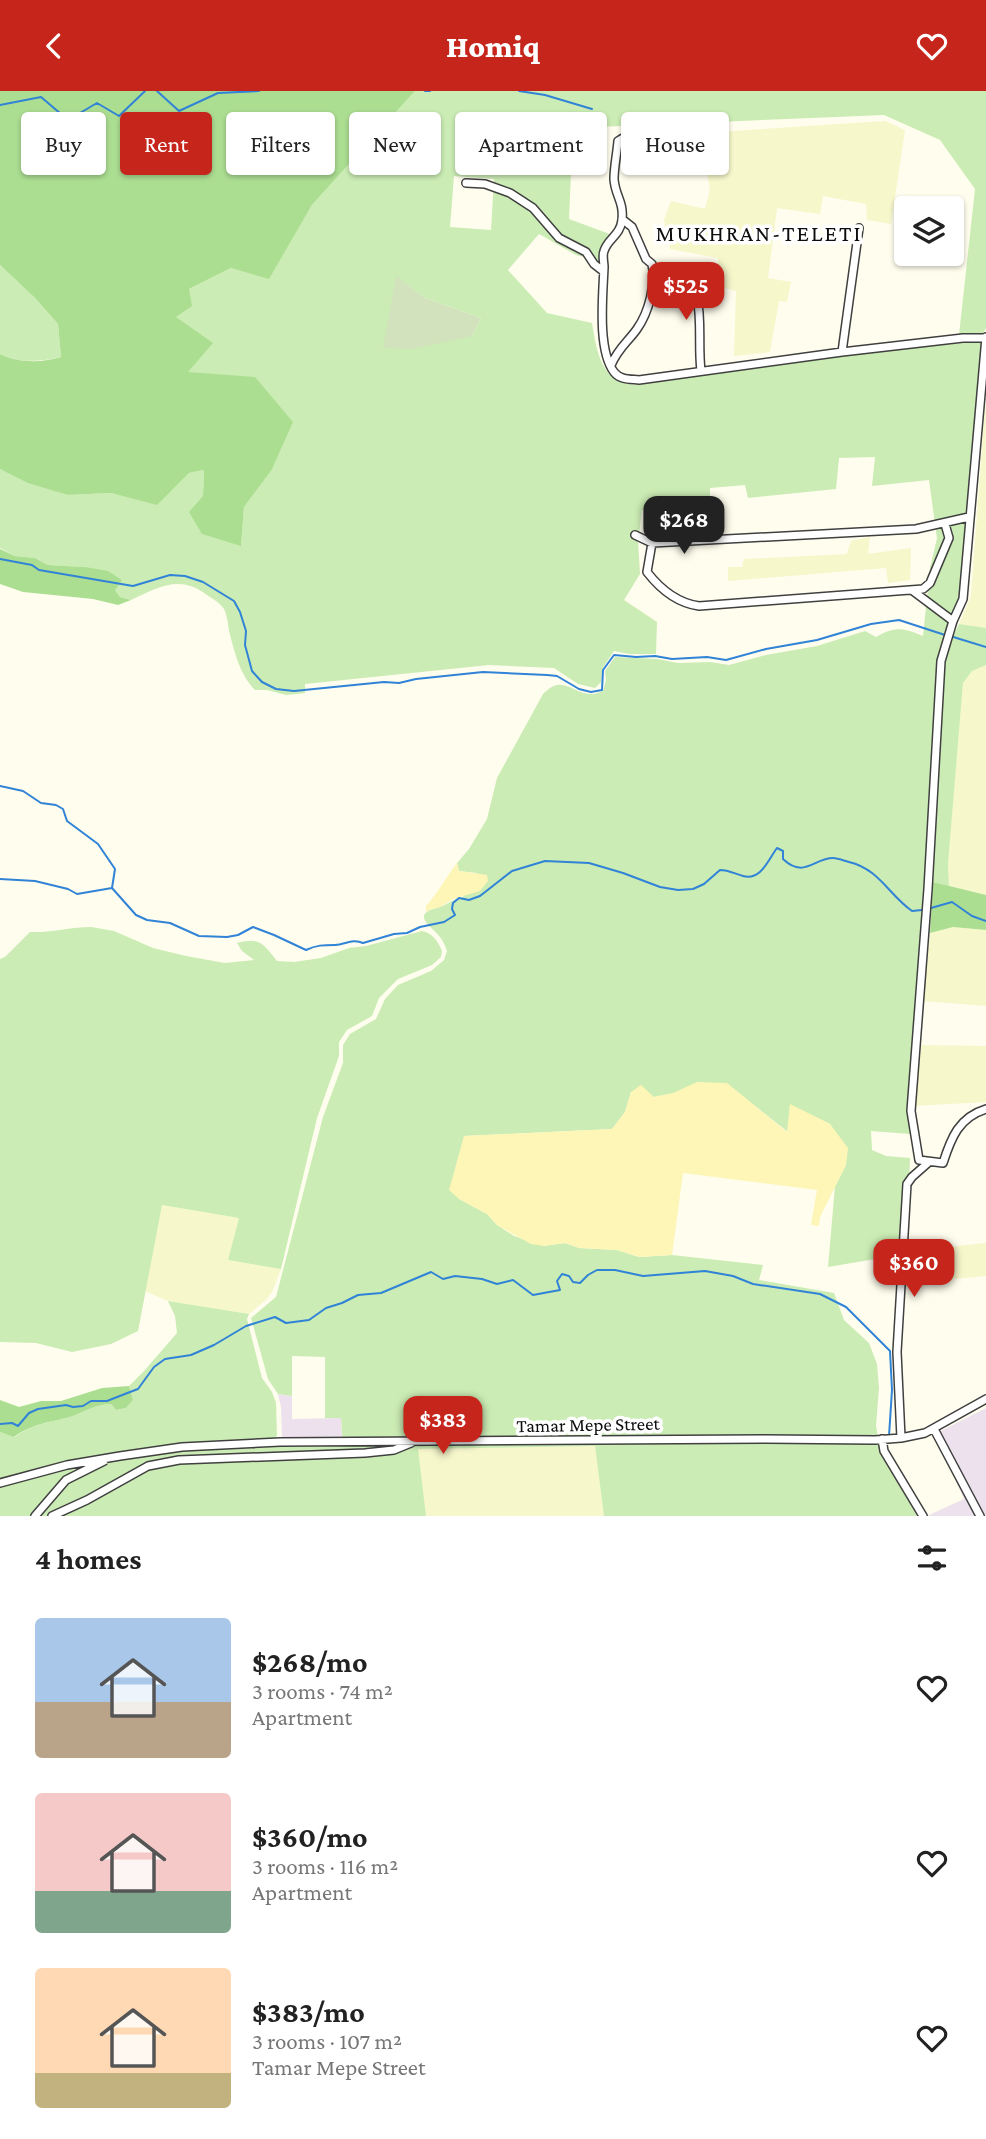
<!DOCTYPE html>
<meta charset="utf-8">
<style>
body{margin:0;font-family:"Crimson Pro",serif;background:#f6f6f6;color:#222;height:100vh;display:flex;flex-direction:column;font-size:26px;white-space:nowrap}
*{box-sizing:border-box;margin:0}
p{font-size:23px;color:#767676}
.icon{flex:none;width:38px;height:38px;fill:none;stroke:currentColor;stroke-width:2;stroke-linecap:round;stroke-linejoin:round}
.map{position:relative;height:1425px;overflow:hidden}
.side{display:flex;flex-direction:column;background:#fff;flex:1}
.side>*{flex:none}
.banner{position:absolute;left:21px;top:21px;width:945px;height:63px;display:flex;gap:14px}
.fabs{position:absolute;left:894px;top:105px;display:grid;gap:14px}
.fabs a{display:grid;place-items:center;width:70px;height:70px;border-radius:7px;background:#fff;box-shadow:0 2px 5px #0004;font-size:35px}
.price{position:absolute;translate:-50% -60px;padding:0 16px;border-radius:14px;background:#c6251c;color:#fff;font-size:23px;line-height:46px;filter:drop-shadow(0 2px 4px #0008)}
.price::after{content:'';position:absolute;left:50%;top:42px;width:21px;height:16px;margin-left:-10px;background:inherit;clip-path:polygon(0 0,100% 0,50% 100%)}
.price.current{background:#222;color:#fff}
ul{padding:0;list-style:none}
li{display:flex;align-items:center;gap:21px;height:175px;padding:0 35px}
li span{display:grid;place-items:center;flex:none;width:196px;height:140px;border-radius:7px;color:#555}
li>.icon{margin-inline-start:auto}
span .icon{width:84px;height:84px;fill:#fffc;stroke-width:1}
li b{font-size:30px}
h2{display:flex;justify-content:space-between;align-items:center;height:84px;padding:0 35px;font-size:30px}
.tag{padding:0 24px;border-radius:7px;background:#fff;box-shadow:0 2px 5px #0004;font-size:24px;line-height:63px}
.tag.current{background:#c6251c;color:#fff}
header{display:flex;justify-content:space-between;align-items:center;height:91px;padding:0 35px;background:#c6251c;color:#fff;font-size:32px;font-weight:800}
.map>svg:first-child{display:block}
.industrial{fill:#ede1ed}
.farmland{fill:#f6f7cb}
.green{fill:#cbecb4;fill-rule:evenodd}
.forest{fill:#acde92}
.sand{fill:#fef6b6}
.cemetery{fill:#d2e2bd}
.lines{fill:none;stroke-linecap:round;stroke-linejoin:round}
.stream{stroke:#3083d6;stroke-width:2}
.minor-casing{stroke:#404040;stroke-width:10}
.minor{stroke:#fff;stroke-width:7}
.labels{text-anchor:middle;stroke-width:7;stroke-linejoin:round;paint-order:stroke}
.street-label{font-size:19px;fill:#0d0d0d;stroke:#fff}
.quarter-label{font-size:23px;letter-spacing:2px;fill:#0d0d0d;stroke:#fff}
</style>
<header><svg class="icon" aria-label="back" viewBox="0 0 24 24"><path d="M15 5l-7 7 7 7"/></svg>Homiq<svg class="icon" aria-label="heart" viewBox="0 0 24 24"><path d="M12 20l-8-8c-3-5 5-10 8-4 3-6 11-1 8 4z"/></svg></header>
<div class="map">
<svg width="986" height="1425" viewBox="0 0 986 1425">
<rect width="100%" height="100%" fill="#fffded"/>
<!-- industrial -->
<path class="industrial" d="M278 1303 292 1305V1328L341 1327 342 1347 282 1346 281 1316Z
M986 1317V1425H927L964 1408 935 1343Z"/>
<!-- farmland -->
<path class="farmland" d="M885 30 905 39 891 133 867 129 866 113 823 105 820 123 777 117 768 187 791 191 787 211 779 210 770 261 734 265 736 200 717 195 718 167 670 158 664 129 671 110 705 118 710 99 701 42Z
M985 315H986V537L959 533 971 505Z
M870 446 868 463 911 457 910 489 888 492 886 477 728 490V476H742L744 468 847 463 851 450Z
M986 574V804L949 795 948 773 963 592 972 580Z
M953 836 986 839V915L923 910 930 842Z
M919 954 986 955V1011L913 1015Z
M162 1114 239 1127 228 1169 281 1178 272 1201 267 1208 249 1223 168 1210 145 1200Z
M986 1152V1185L921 1191H905L908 1160Z
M595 1355 604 1425H426L417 1358Z"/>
<!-- green -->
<path class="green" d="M415 0H986V237L982 244H959L975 98 940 49 884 24 573 37 569 128 615 145 600 170 576 164 539 143 508 179 547 222 592 232C597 261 600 290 635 294L848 264 982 250 959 509 943 548 950 552 959 533 986 537V574L972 580 963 592 948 773 949 795 933 791 910 1043 871 1040 872 1059 886 1065 910 1067 906 1176 893 1165 828 1176 835 1095 846 1074 830 1033 790 1014 788 1041 726 992 654 1006 631 1001 625 1021 612 1038 464 1045 459 1108 487 1123 497 1134 514 1145 544 1155 565 1152 579 1157 617 1159 639 1166 672 1164 763 1174 759 1189 834 1202 844 1229 869 1252 877 1273 879 1297 876 1335 880 1356 917 1425H604L595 1355 418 1358 426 1425H0V1394C24 1388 49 1380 73 1375 162 1359 252 1354 343 1356L341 1327H325V1266L292 1265V1305L278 1303 268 1288 251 1227 276 1206 323 1026 343 972V954L350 943 376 928 385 908 398 894 431 880 444 869 447 860C445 855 443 849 439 845 431 835 411 824 436 817 446 815 452 808 463 806L477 782 459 780 457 772 469 758 487 728 497 687 543 603C563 582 572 603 592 603 596 603 599 601 603 600L606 589 605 580 615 566 657 568 678 572 710 571 729 574 766 564 817 555 865 540 876 546C896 535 903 537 923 545L930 477 937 447 929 389 872 395 875 366 839 367 836 398 748 407 745 394 710 397V413L642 419 638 450 640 483 624 509 657 531 656 563H629L614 560 602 578 601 591 595 597 578 593 554 577 489 574 305 593V602L286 604 267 599H255C239 582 235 562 229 540 228 533 227 524 224 518 220 512 213 508 207 504 180 483 158 496 131 509L120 506 115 499 85 476 48 474 35 467 15 465 0 457V378L68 404 111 402 157 413 189 382 204 379 203 405 241 454 244 416 271 380 187 281 176 226 189 198 231 177 269 187 312 114ZM454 85 494 88 491 139 450 136ZM397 186 425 207 481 227 472 245Z
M0 174 35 207 58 233 61 266C41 271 18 272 0 263Z
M91 836 114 840 153 857 186 865 225 872 254 869 242 860 237 852C260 846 263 852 277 870L294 871 321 867 349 857 366 855 422 840C432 842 438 850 442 860L441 866 432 874 398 888 379 907 372 925 347 939 339 951V965L317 1027 281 1178 228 1169 239 1127 162 1114 138 1240 111 1253 72 1261 36 1252 0 1251V868L5 866 30 841C51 842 71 836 91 836Z
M168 1210 249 1223 247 1228 262 1287 272 1301 276 1312 277 1345 273 1348C177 1354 92 1361 0 1388V1341L15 1346C35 1331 50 1332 73 1325 86 1320 96 1313 111 1313L116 1319 126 1317 133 1309 129 1295 144 1280 177 1242 175 1225Z"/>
<!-- forest -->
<path class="forest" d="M0 0H415L312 114 269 188 231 177 189 198 192 215 176 226 213 252 188 281 255 286 293 331 271 380 244 416 241 455 202 443 189 421 203 405 204 379 189 382 157 414 111 402 68 404 28 392 0 378V263C18 272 42 272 61 266L58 233 35 207 0 174Z
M0 458 15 465 35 467 48 474 85 476 108 480 122 489 115 499 120 506 131 509 118 514 93 508 23 501 0 493Z
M933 791 986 804V839L953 836 930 842Z
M129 1295 133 1309 126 1317 116 1319 111 1313C96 1313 86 1320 73 1325 50 1332 35 1331 14 1346L0 1341V1309L19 1316 41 1310H61L102 1297Z"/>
<!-- sand -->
<path class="sand" d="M457 772 459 780 487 784 488 790 480 800 453 808 438 817 431 818 426 821V815C438 802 446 786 457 772Z
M697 991 727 992 787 1041 790 1013 830 1033 848 1057 846 1074 820 1126 819 1135 811 1134 817 1099 683 1082 672 1164 639 1166 617 1159 579 1157 565 1152 544 1155 531 1153 497 1134 487 1123 459 1108 449 1099 464 1045 612 1038 625 1021 631 1001 641 994 654 1006 673 1002Z"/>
<!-- cemetery -->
<path class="cemetery" d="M396 185 425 207 481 227 472 245 412 258 383 257Z"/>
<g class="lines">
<!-- stream -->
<path class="stream" d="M157 0 179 20 218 2 259 0
M425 0H430
M519 0 545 4 592 18
M0 14 41 6 68 29 97 12 119 25 145 0
M0 468 32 474 39 479 133 495 170 484 185 485 203 491 234 510 240 521 246 540 245 554 252 580 262 591 276 598 294 600 384 591 399 592 416 588 483 581 547 584 557 585 579 598 591 601 602 599 603 579 614 564 636 566 655 565 672 568 707 566 726 569 766 558 817 549 871 533 899 529 945 544
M950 545 986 556
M0 695 23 700 41 712 56 714 63 718 67 730 98 753 115 778 112 797 136 824 147 829 170 832 199 845 227 846 238 844 253 836 274 844 306 859C316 854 324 854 335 854 345 854 352 847 363 852L394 843 407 842 420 836 444 831 455 824 452 818 453 812 459 807 469 809 480 805 512 780 545 770 589 772 623 782 660 796 678 799 693 798 704 793 720 779C729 779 735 783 743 785 761 790 768 769 777 757L783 760V768C804 788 814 767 833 767 838 767 845 770 849 771 879 778 889 804 912 820L922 819
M0 788 35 790 68 798 77 803 112 797
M931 817 952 811 972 825 986 830
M0 1333 12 1332 18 1335 29 1322 38 1318 66 1314 73 1316 83 1315 91 1310H107L130 1301 138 1298 154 1276 165 1268 191 1264 214 1254 246 1235 275 1226 286 1232 309 1229 326 1217 342 1212 358 1204 381 1202 431 1181 443 1188 455 1185 482 1188 497 1193 513 1189 533 1204 560 1199 557 1190 562 1183 569 1185 573 1191 580 1192 588 1184 597 1179H615L643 1185 705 1180 733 1185 753 1193 820 1203 846 1216 890 1260 892 1299 889 1345"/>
<!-- minor casing -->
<g class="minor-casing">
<path id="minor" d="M668 55 665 47C652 44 629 41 618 50 617 63 614 76 614 88 615 105 624 110 622 129 620 145 608 147 604 160 602 165 604 171 604 176 603 203 597 259 614 281 620 289 630 288 639 289L842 261 963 247H986
M466 92 485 93 510 102 533 117 559 147 586 161 594 173 603 180
M654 194 697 206C702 230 698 255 701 280
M986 246 963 508 953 530 941 570 928 798 911 1020 919 1069 943 1072C951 1047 959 1026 986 1018
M842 261 859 137
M611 274C619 256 627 252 637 238 649 221 656 193 652 173L646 168 632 136 622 128
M945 433 949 447 930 492 923 498 699 515C677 512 661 499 647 481L652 452 916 438 969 426
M635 444 652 452
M913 500 953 530
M934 1338 980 1425
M901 1347 897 1261 907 1093 912 1086 929 1071
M882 1348 884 1360 923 1425
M0 1392 67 1374 120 1365 182 1356 280 1351 765 1348 875 1349 901 1347 925 1342 986 1308
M35 1425 66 1389 104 1370
M52 1425 87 1409 148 1375 179 1369 365 1362 394 1359 411 1352"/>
</g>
<!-- minor -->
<use href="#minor" class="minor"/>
</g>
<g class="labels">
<!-- street labels -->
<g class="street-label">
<text transform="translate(588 1333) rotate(-1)" y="7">Tamar Mepe Street</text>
</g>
<!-- quarter labels -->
<g class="quarter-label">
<text x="759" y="150">MUKHRAN-TELETI</text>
</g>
</g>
</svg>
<div class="fabs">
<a><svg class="icon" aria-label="layers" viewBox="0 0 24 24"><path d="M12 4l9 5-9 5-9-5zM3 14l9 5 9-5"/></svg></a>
</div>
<b class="price" style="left:686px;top:231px">$525</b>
<b class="price current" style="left:684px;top:465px">$268</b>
<b class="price" style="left:914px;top:1208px">$360</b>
<b class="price" style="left:443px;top:1365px">$383</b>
<div class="banner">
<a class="tag">Buy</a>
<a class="tag current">Rent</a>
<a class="tag">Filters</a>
<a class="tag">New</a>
<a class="tag">Apartment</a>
<a class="tag">House</a>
</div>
</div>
<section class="side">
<h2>4 homes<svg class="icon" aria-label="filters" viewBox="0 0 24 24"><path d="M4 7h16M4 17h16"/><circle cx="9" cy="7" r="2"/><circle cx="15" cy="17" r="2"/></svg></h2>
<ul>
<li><span style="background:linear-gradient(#a9c7e8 60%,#b9a48a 0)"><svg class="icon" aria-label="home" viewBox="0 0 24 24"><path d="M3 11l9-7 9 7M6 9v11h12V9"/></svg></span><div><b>$268/mo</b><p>3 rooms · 74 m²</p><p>Apartment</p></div><svg class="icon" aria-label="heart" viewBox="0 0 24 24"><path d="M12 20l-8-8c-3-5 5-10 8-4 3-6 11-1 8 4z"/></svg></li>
<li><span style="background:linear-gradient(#f6c9c9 70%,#7fa58c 0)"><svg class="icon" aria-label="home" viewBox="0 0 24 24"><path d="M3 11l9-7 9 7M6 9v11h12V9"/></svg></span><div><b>$360/mo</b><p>3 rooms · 116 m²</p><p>Apartment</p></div><svg class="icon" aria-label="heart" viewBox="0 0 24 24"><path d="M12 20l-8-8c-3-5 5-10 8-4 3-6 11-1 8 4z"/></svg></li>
<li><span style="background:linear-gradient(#ffd9b3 75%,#c2b280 0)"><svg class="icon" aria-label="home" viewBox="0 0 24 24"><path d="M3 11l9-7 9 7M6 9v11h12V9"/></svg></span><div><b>$383/mo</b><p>3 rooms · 107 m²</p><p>Tamar Mepe Street</p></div><svg class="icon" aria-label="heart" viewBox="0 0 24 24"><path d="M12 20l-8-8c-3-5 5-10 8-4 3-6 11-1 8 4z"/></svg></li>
</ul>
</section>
